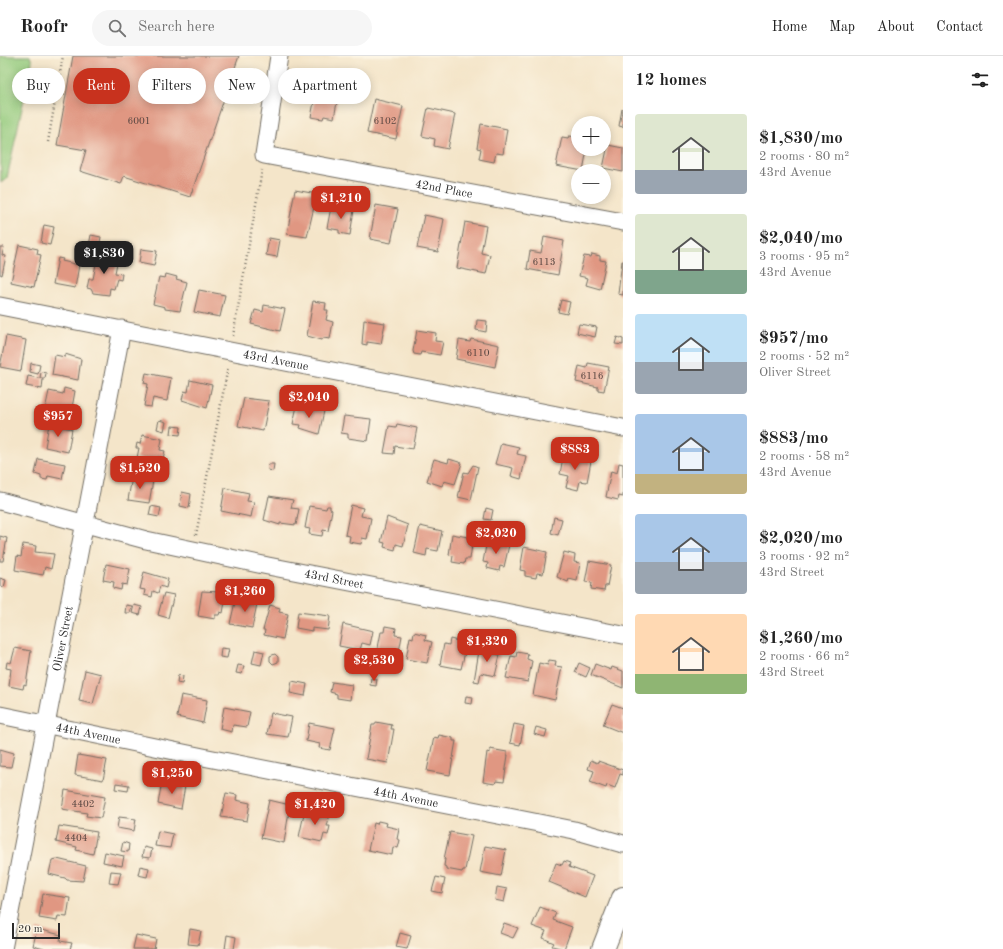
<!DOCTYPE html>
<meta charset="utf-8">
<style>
body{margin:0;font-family:"Old Standard TT",serif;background:#f6f6f6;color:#222;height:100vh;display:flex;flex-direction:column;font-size:15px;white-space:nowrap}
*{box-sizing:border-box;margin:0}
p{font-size:13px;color:#767676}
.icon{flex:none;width:22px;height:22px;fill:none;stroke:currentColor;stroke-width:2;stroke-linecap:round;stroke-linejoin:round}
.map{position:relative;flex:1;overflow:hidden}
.sheet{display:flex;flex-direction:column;background:#fff;width:380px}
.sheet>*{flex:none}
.top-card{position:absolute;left:12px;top:12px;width:380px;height:36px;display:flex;gap:8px}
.buttons{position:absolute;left:571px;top:60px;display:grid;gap:8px}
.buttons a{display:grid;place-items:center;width:40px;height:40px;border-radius:50%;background:#fff;box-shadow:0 2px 10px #0003;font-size:20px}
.scale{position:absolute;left:12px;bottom:10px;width:48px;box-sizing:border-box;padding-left:4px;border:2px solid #2b2b2b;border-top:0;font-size:11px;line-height:14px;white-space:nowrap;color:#2b2b2b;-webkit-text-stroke:3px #fcf5e5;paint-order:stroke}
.price{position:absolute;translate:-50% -34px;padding:0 9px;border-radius:8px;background:#c8321e;color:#fff;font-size:13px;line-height:26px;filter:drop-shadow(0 1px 2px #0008)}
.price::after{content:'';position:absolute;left:50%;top:24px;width:12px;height:9px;margin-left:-6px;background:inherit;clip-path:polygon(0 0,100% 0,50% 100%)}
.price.current{background:#222;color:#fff}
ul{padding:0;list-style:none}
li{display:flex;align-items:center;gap:12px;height:100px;padding:0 12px}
li span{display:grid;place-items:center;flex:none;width:112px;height:80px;border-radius:4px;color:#555}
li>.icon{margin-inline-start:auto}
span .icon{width:48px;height:48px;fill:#fffc;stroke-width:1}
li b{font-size:17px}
h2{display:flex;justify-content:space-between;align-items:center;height:48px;padding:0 12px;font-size:17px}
.chip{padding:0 14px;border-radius:18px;background:#fff;box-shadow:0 2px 10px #0003;font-size:14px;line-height:36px}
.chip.current{background:#c8321e;color:#fff}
header{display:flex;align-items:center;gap:24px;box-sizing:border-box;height:56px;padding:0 20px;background:#fff;border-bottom:1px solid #e0e0e0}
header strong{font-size:19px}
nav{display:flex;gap:22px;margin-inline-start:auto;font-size:14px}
.search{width:280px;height:36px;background:#f6f6f6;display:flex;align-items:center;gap:10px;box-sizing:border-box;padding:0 14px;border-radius:22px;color:#767676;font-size:15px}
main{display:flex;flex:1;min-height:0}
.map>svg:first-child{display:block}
.grass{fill:#94cb7e;stroke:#607b54}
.building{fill:#e09782}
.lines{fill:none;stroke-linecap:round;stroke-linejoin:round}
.street-casing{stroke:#716c62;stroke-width:19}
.secondary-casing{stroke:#716c62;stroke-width:24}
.path{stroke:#716c62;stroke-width:2.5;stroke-dasharray:1 3;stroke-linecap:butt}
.street{stroke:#fff;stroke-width:17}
.secondary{stroke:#fff;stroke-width:22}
.labels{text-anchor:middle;stroke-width:3.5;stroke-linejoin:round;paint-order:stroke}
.number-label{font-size:10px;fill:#584641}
.street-label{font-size:12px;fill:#2b2b2b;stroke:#fcf5e5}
</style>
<header>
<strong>Roofr</strong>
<div class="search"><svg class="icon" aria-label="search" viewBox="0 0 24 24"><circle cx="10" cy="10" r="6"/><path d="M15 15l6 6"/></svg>Search here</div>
<nav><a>Home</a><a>Map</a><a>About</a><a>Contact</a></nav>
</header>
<main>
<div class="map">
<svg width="623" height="893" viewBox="0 0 623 893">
<rect width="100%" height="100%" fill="#fcf5e5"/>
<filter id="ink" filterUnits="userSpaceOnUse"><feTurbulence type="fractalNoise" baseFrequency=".025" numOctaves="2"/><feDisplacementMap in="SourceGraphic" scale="8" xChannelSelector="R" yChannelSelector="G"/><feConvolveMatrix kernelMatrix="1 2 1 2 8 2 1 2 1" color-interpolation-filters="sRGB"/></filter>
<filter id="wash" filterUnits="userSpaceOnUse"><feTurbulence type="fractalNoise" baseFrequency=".012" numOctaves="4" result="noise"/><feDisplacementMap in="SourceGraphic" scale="16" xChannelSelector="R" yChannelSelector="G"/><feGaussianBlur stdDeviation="0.9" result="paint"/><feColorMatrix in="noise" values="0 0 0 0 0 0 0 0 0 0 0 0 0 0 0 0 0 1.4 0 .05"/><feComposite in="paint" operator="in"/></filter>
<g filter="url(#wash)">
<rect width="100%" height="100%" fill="#f4e5c9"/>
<!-- grass -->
<path class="grass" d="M0 0H30L32 6 7 122 1 127Z"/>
<g id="blocks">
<!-- building -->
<path class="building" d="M73 0H239L190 141 124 120 121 128 80 115 86 94 57 89Z
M318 27 340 31 334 62 324 60 323 63 311 61Z
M374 43 403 50 396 83 367 77Z
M428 52 455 58 448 93 434 90 435 83 422 80Z
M622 53 623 54V71L619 70Z
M481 68 507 73 503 98 496 97 494 106 479 103 481 93 477 92Z
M569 80 578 81V93H587L583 115 556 110 562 81 568 82Z
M608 89 623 92V116L603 112Z
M295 134 317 138 307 181 287 178Z
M376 149 398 153 391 187 370 183Z
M331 151 354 154 350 179 339 177V174L327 172Z
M424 159 444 163 438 196 417 192Z
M465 166 486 170 481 197 490 199 486 218 457 212Z
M44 169 54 171 50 189 41 187Z
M91 179 101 181 98 197 88 195Z
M544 181 564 185 558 219 527 213 530 195 541 197Z
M269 182 280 184 277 201 266 199Z
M19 189 38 193 37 198 41 199 34 231 11 226Z
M0 191H4L2 199 6 200 2 219 0 218Z
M141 193 157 195 154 210 139 207Z
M98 198 118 202 115 217 122 218 121 224 117 223 114 233 110 232 109 239 93 237 91 233 87 232 89 223H93Z
M592 198 600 200V204L606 205 600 233 586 229 588 222 579 220 584 200 591 201Z
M58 202 63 203 62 205 79 209 75 232 53 228Z
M622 205H623V239L618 238Z
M166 218 177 221 176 223 187 226 180 255 165 253V251L153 248 159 221 165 222Z
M199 234 225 239 220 261 194 256Z
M561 244 570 246 567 258 558 256Z
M313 245 326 247 325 254H328L326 264 333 266 330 283 323 282 322 284 307 280Z
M264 249 285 253 280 275 251 268 255 254 263 256Z
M364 264 385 267 381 288 367 286V289L362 288Z
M477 264 487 265 486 276 476 274Z
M579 268 597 271 595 281 577 277Z
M417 274 436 277 435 285 443 286 440 299 421 296 420 299 414 298 413 295Z
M6 280 26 284 21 315 0 311Z
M617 281 623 283V289L615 288Z
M471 283 499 289 495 311 456 303 459 284 470 286Z
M65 298 81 303 78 324 52 319 55 299 65 301Z
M31 307 40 309 38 318 30 316Z
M588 307 609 311 604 335 598 334V331L576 326 579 310 587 312Z
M41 316 46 317 45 322H40Z
M146 317 171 322 167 345 153 342 151 351 144 350 148 328 144 327Z
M28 320 43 323 42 333 26 330Z
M190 324 212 329 207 352 182 344 184 335 188 336Z
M64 332 75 335 72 352H75L74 359 63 357 62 360 57 359V356L45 354 49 335 63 338Z
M244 342 269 345 263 375 238 370Z
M297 350 324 355 319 378 300 372 301 369 293 368Z
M344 360 371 363 368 385 348 382V378L341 377Z
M159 364 166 366 164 375 157 373Z
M49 368 72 373 68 396 45 391Z
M397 368 417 372 413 393 395 390 394 398 384 397 389 370 396 371Z
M172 370 181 371 180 379 171 378Z
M142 379 162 383 160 394 165 395 163 402 158 401 157 409 147 407 148 404 137 402 139 392H136L137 387 140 388Z
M501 387 519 391 517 398 526 400 521 423 511 420 513 412 495 408Z
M563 401 591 405 587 426 580 425 578 434 566 431 569 420 560 418Z
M38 403 65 408 62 423 48 420 47 424 41 423V420L35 418Z
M434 403 448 407 449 403 462 407 455 428 444 425 442 430 427 425Z
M619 407 623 408V441L619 440 618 444 606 441 611 415 617 417Z
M269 408H274L273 415 268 414Z
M473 409 478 411 471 444 458 441 464 416 468 417Z
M132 421 153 425 149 447 128 444Z
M225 432 249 437 247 445 254 446 251 461 221 455Z
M182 436 191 438 189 452 180 450Z
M269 440 293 444 291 452 299 453 296 469 280 467V469L264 464Z
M351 449 363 452 361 460 371 462 367 483 362 482 361 488 349 486 350 480 345 479Z
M151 450 161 452 159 461 149 459Z
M309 450 326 453 327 450H330V453L332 454 328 475 323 474 322 480 309 478 310 473 305 472Z
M486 452 493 454 491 464 484 463Z
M387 461 408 469 403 490 396 488 395 494 384 491 385 487 381 486Z
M554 461 562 463 558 479 551 477Z
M420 470 442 475 438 495 427 493 426 500 414 497Z
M452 478 473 482 470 503H465L464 508 452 506 453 500 449 499Z
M0 480 7 482 3 505H0Z
M487 484 509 489 504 511 500 510 499 515 487 512 488 507 483 506Z
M23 488 36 490 35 496 54 498 51 513 45 511 43 519 15 514 17 500 21 501Z
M524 491 547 496 543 518 537 517 536 522 525 520V515L520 514Z
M564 496 575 499 574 506 580 507 577 525 569 523 568 526 557 521Z
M589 505 611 509 607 530H605L604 535 591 533 592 527 585 526Z
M106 508 130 513 127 529 122 528 121 534 113 532 114 526 103 524Z
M144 516 168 523 166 532 160 530 158 537 153 535 152 541 144 539 145 534 140 533Z
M0 522 6 524 4 531 0 530Z
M202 535 219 536V538L226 540 223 557 220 556 219 559H215V563L198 560Z
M164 537 174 539 168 562 158 559Z
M246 541 258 543 252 572 230 568 235 546 245 548Z
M126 549 132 550 130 557H125Z
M134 549 142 551 140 559 132 557Z
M270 549 280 552 279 556 288 558 283 583 264 579 265 574H263Z
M298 556 330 560 328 574 312 572V575L296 572Z
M343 568 373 575 370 589 362 587 360 594 339 590Z
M385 570 396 572 395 579 402 580 398 601 377 597 381 576H384Z
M414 576 426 579 425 584 432 586 427 607 406 603 410 581 413 582Z
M450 583 462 586 461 591 466 592 461 613 440 609 444 588 449 589Z
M485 589 497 592 496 598 500 599 495 620 481 617 479 626 474 625 479 595 484 596Z
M15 592 31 595 26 629 24 628 23 633 9 630 11 613 6 612 7 606 11 607Z
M221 592 229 593 227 602 220 601Z
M255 594 264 596 261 609 252 607Z
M517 596 528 598 527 603 532 605 528 626 506 622 511 600 516 601Z
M275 598 278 601V606L273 608 270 605V600Z
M549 604 556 605 555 610 562 611 555 644 533 639 539 607 548 609Z
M579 607 590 612 586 621 575 616Z
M595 608 611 614 612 611 623 615V632L591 619Z
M238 609 244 610 242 618 236 617Z
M85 614 101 618 93 648 79 645Z
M178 619 183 620 182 628 177 627Z
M371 622 377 623 376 630 370 629Z
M292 625 307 628 305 640 290 637Z
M332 626 352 629 350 644 337 642V638L330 636Z
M181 639 207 644 203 667 177 661Z
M466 640 473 641 472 648 465 647Z
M612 648 623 652V677L603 669Z
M224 651 250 656 247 671 233 669 232 676 220 673Z
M271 657 292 661 288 681 267 678Z
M376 666 392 669 391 673H394L388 707 366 703 372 669H375Z
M309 667 335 672 330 694 319 692 320 688 306 685Z
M514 668 524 670 520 689 510 687Z
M536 671 547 674 545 681 534 678Z
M439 679 453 682V685H456L450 719 427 715 434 681 438 682Z
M0 693 14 697 11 711 0 710Z
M490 693 507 696V699H508L504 726 496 725 495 728 483 726 487 696 490 697Z
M78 699 107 704 103 724 75 719Z
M591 704 597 707 598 705 623 714V719L620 718 615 732 607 729 606 732 590 726 594 715 588 713Z
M162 725 185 730 181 753 158 748Z
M116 727 129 729 128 735 115 733Z
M65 734 105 741 101 762 86 760 87 757 62 753Z
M226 737 237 739 236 744 250 747 247 765 221 761Z
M269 744 290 749 284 787 261 782Z
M305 753 330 758 327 770H330L328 779 324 778 322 786 299 781Z
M119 761 136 763 134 775 117 772Z
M378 765 387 767 386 770 399 773 397 783 400 784 398 792 393 791 392 799 368 794 374 767 377 768Z
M59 770 97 776 93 798 76 794 77 791 56 786Z
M158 775 173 778 170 792 155 790Z
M450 776 472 780 465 814H463L462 816 446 813V811L444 810 445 803H444Z
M123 786 129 788 128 796 121 795Z
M485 790 506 794 501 820 480 816Z
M144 791 152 793 150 802 142 801Z
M105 796 124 800 122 810 103 806Z
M57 803 86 810 83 825 67 824 65 822 49 818 52 804Z
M564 805 570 807 569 811 593 820 585 841 549 826 556 807 562 809Z
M140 810 149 812 147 821 138 819Z
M111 815 121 816 118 828 109 827Z
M436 821 445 823 442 837 432 835Z
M497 831 507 833 504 846 495 844Z
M43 838 70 842 67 861 58 860 57 865 39 862Z
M540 851 556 857 553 864 572 871 564 893 552 890 554 887 543 882 546 875 532 870Z
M504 867 518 872 513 882 500 877Z
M37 873 61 879 60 885 72 887 70 893H44L33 890Z
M190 873 201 875 198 889 188 888Z
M400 877 411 880 407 893 396 891Z
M136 879 156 883 154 893H133Z
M227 879 236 881 234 893H225Z"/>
</g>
</g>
<g filter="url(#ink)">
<use href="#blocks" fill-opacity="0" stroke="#716c62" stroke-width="1"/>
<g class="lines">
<!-- street casing -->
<g class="street-casing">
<g id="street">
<path id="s1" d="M279 0 264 99 623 166"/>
<path id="s2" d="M0 250 623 372"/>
<path id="s3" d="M0 445 146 484 268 510 623 579"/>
<path id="s4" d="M0 659 208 702 574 774 623 788"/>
<path id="s5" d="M3 893 122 273"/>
</g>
</g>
<!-- secondary casing -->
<g class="secondary-casing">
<path id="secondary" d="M603 893 623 842"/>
</g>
<!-- path -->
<path class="path" d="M56 37 66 39
M48 86 63 0
M233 280 262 114
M196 479 228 311"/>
<!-- street -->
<use href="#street" class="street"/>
<!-- secondary -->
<use href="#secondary" class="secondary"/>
</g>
</g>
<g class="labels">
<!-- number labels -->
<g class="number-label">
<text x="139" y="68">6001</text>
<text x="385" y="68">6102</text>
<text x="544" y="209">6113</text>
<text x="478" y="300">6110</text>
<text x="592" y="323">6116</text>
<text x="83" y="751">4402</text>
<text x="76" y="785">4404</text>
</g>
<!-- street labels -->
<g class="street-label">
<text dy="4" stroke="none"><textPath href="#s1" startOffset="283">42nd Place</textPath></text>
<text dy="4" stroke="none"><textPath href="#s2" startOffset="281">43rd Avenue</textPath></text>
<text dy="4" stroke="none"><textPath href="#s3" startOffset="343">43rd Street</textPath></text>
<text dy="4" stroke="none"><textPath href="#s5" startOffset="316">Oliver Street</textPath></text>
<text dy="4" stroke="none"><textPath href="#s4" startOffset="90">44th Avenue</textPath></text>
<text dy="4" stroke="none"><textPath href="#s4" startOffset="414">44th Avenue</textPath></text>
</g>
</g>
</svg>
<div class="buttons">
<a>+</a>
<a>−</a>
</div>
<div class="scale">20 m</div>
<b class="price" style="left:341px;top:164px">$1,210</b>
<b class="price current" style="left:104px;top:219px">$1,830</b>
<b class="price" style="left:309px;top:363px">$2,040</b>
<b class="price" style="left:58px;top:382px">$957</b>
<b class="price" style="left:575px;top:415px">$883</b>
<b class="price" style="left:140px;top:434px">$1,520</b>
<b class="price" style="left:496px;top:499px">$2,020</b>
<b class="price" style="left:245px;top:557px">$1,260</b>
<b class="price" style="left:487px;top:607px">$1,320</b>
<b class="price" style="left:374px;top:626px">$2,530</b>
<b class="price" style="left:172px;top:739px">$1,250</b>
<b class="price" style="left:315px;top:770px">$1,420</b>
<div class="top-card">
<a class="chip">Buy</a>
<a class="chip current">Rent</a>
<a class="chip">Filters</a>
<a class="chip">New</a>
<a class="chip">Apartment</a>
</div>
</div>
<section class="sheet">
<h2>12 homes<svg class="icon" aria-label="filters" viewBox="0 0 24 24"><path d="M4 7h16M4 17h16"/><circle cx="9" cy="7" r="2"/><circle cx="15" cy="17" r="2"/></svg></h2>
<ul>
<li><span style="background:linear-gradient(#dfe7d0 70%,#9aa5b1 0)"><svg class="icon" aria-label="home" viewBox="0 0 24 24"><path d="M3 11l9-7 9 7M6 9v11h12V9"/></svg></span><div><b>$1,830/mo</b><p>2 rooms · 80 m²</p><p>43rd Avenue</p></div></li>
<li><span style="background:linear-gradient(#dfe7d0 70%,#7fa58c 0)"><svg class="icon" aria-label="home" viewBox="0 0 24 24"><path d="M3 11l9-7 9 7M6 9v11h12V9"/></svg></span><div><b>$2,040/mo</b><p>3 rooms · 95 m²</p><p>43rd Avenue</p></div></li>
<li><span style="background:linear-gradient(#bfe0f5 60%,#9aa5b1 0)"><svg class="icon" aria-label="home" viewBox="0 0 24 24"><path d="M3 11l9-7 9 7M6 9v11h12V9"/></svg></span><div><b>$957/mo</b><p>2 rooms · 52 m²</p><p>Oliver Street</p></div></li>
<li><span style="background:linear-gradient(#a9c7e8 75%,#c2b280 0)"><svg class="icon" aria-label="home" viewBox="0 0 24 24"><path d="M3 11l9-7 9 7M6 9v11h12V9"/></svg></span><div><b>$883/mo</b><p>2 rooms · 58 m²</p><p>43rd Avenue</p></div></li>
<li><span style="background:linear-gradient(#a9c7e8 60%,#9aa5b1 0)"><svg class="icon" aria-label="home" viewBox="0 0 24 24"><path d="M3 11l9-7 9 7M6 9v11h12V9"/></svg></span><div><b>$2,020/mo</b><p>3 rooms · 92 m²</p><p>43rd Street</p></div></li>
<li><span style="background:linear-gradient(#ffd9b3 75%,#8fb573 0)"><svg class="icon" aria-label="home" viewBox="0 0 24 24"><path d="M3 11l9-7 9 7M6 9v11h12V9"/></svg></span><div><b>$1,260/mo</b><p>2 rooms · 66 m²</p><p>43rd Street</p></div></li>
</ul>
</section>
</main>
